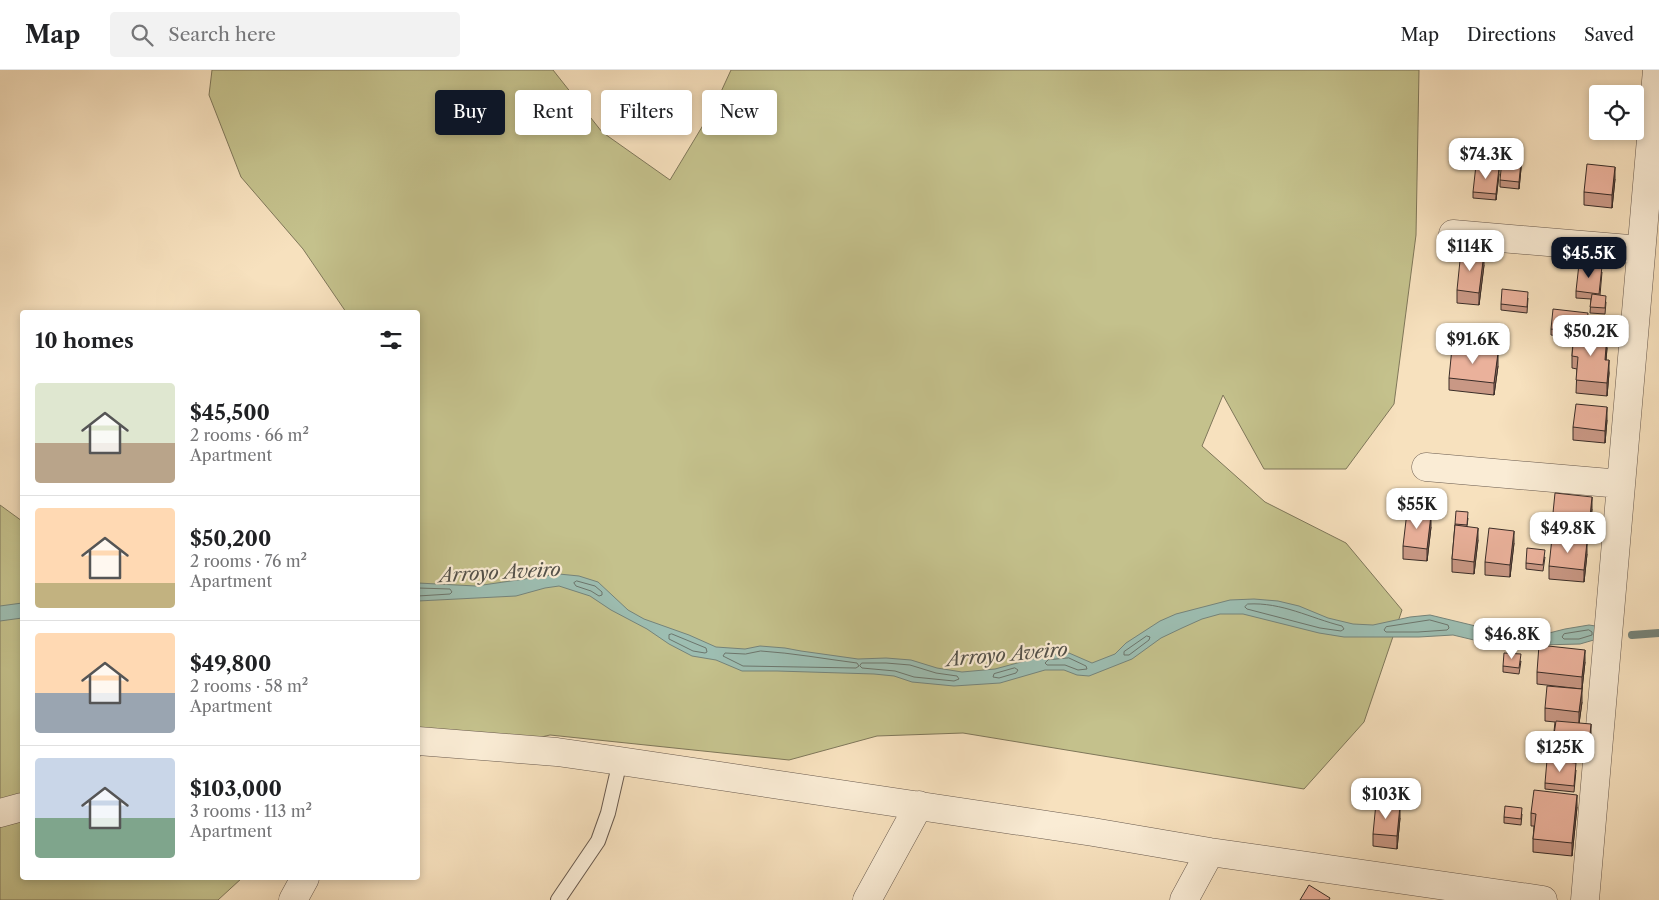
<!DOCTYPE html>
<meta charset="utf-8">
<style>
body{margin:0;font-family:"Libre Caslon Text",serif;background:#f2f2f2;color:#202124;height:100vh;display:flex;flex-direction:column;font-size:19px;white-space:nowrap}
*{box-sizing:border-box;margin:0}
p{font-size:16px;color:#757577}
.icon{flex:none;width:28px;height:28px;fill:none;stroke:currentColor;stroke-width:2;stroke-linecap:round;stroke-linejoin:round}
.map{position:relative;flex:1;overflow:hidden}
.sheet{position:absolute;left:20px;top:240px;width:400px;height:570px;display:flex;flex-direction:column;background:#fff;border-radius:5px;box-shadow:0 2px 8px #0003}
.sheet>*{flex:none}
.guide{position:absolute;left:435px;top:20px;width:475px;height:45px;display:flex;gap:10px}
.controls{position:absolute;left:1589px;top:15px;display:grid;gap:10px}
.controls a{display:grid;place-items:center;width:55px;height:55px;border-radius:5px;background:#fff;box-shadow:0 2px 8px #0003;font-size:25px}
.price{position:absolute;translate:-50% -42px;padding:0 11px;border-radius:10px;background:#fff;color:#222;font-size:16px;line-height:32px;filter:drop-shadow(0 1px 2px #0008)}
.price::after{content:'';position:absolute;left:50%;top:30px;width:15px;height:11px;margin-left:-8px;background:inherit;clip-path:polygon(0 0,100% 0,50% 100%)}
.price.on{background:#111827;color:#fff}
ul{padding:0;list-style:none}
li{display:flex;align-items:center;gap:15px;height:125px;padding:0 15px}
li+li{border-top:1px solid #e0e0e0}
li span{display:grid;place-items:center;flex:none;width:140px;height:100px;border-radius:5px;color:#555}
li>.icon{margin-inline-start:auto}
span .icon{width:60px;height:60px;fill:#fffc;stroke-width:1}
li b{font-size:21px}
h2{display:flex;justify-content:space-between;align-items:center;height:60px;padding:0 15px;font-size:21px}
.pill{padding:0 18px;border-radius:5px;background:#fff;box-shadow:0 2px 8px #0003;font-size:18px;line-height:45px}
.pill.on{background:#111827;color:#fff}
header{display:flex;align-items:center;gap:30px;box-sizing:border-box;height:70px;padding:0 25px;background:#fff;border-bottom:1px solid #e0e0e0}
header strong{font-size:24px}
nav{display:flex;gap:28px;margin-inline-start:auto;font-size:18px}
.search{width:350px;height:45px;background:#f2f2f2;display:flex;align-items:center;gap:12px;box-sizing:border-box;padding:0 18px;border-radius:5px;color:#757577;font-size:19px}
.map>svg:first-child{display:block}
.green{fill:#c4c18c;stroke:#7f775a}
.water{fill:#9dbeb2;stroke:#75847b}
.lines{fill:none;stroke-linecap:round;stroke-linejoin:round}
.shore{stroke:#6c766d;stroke-width:1}
.stream{stroke:#75847b;stroke-width:8}
.lane-casing{stroke:#695a4e;stroke-width:16}
.street-casing{stroke:#695a4e;stroke-width:29}
.lane{stroke:#faecd5;stroke-width:14}
.street{stroke:#faecd5;stroke-width:28}
.wall{fill:#c99885;stroke:#3a2d28}
.shaded-wall{fill:#a47c6c;stroke:#3a2d28}
.building{fill:#eab19b;stroke:#3a2d28}
.labels{text-anchor:middle;stroke-width:4.5;stroke-linejoin:round;paint-order:stroke}
.water-label{font-size:19px;font-style:italic;fill:#53514a;stroke:#faecd5}
</style>
<header>
<strong>Map</strong>
<div class="search"><svg class="icon" aria-label="search" viewBox="0 0 24 24"><circle cx="10" cy="10" r="6"/><path d="M15 15l6 6"/></svg>Search here</div>
<nav><a>Map</a><a>Directions</a><a>Saved</a></nav>
</header>
<div class="map">
<svg width="1659" height="830" viewBox="0 0 1659 830">
<rect width="100%" height="100%" fill="#f7e1be"/>
<filter id="stains"><feTurbulence type="fractalNoise" baseFrequency=".004" numOctaves="4"/><feColorMatrix values="0 0 0 0 .2 0 0 0 0 .09 0 0 0 0 .02 0 0 0 .5 -.17"/></filter>
<radialGradient id="worn" r=".72"><stop offset=".6" stop-color="#630" stop-opacity="0"/><stop offset="1" stop-color="#630" stop-opacity=".3"/></radialGradient>
<!-- green -->
<path class="green" d="M212 0H553L602 62 670 110 714 37 731 0H1419L1416 165 1394 334 1346 399H1264L1223 325 1202 376 1265 432 1346 473 1402 540 1364 652 1304 719 963 663 877 666 789 690 550 665 470 684 427 680 418 688V242H346L303 179 241 107 209 25Z
M0 435 22 451V808H242L218 830H0Z"/>
<!-- water -->
<path class="water" d="M559 504 579 506 598 512 628 540 644 549 689 565 716 577 745 579 760 576 785 578 801 581 858 589 886 588 911 590 937 598 962 602 995 599 1047 585 1069 583 1092 593 1115 584 1126 573 1160 551 1176 544 1230 530 1254 529 1278 531 1299 536 1328 548 1353 554 1373 555 1410 547 1430 545 1517 566H1537L1565 559 1589 555 1602 557 1604 567 1580 574 1499 576 1453 565 1419 567H1344L1319 563 1243 544H1220L1202 549 1182 558 1161 568 1132 589 1089 606 1077 605 1064 600H1045L1000 613 954 616 912 612 894 606 874 604 777 601H742L716 590 692 586 669 574 647 559 611 540 590 526 559 516 545 518 516 526 418 531V513L476 516Z
M22 533V548L0 551V536Z"/>
<g class="lines">
<!-- shore -->
<path class="shore" d="M577 511 595 516 602 522V525L599 526 591 521 576 516 574 513Z
M418 518 450 519 452 522 450 524 418 526
M1248 534C1282 532 1310 548 1342 556L1344 559 1341 561 1320 558 1247 539 1245 537Z
M1430 550 1448 555 1449 558 1447 560 1418 562H1386L1384 560 1386 557Z
M1589 560 1592 562V565L1579 569H1564L1562 567 1564 564Z
M672 564 706 578 707 582 705 583 693 581 669 569V565Z
M1147 566 1150 567 1149 570 1129 585H1124V582Z
M761 581C793 583 825 589 857 593L859 596 856 598 743 596 723 586 725 583 745 584Z
M1069 588 1086 596 1087 599 1078 600 1065 595H1047L1045 593 1048 590Z
M862 593H886L910 595 936 603 957 606 959 609 954 611 914 607 895 601 862 598 860 596Z
M1015 598 1018 600 1016 603 999 608 993 607 994 604Z"/>
<!-- stream -->
<path class="stream" d="M1632 565 1659 563"/>
<!-- lane casing -->
<g class="lane-casing">
<path id="lane" d="M558 830 598 771 608 743 620 691"/>
</g>
<!-- street casing -->
<g class="street-casing">
<path id="street" d="M1453 164 1641 180
M1426 397 1621 414
M418 671 557 682 620 691 1093 762 1210 782 1543 830
M0 743 22 737
M293 830 305 808
M867 830 919 735
M1184 830 1210 782
M1585 830 1657 0"/>
</g>
<!-- lane -->
<use href="#lane" class="lane"/>
<!-- street -->
<use href="#street" class="street"/>
</g>
<!-- wall -->
<path class="wall" d="M1522 88 1519 119 1500 117V110Z
M1499 104 1496 130 1473 128V122Z
M1615 109 1612 138 1584 135V122Z
M1484 195 1479 235 1457 233V220Z
M1602 202 1600 225 1606 232 1605 244 1590 243 1591 229 1576 228V221Z
M1528 228 1527 243 1501 240V234Z
M1588 249 1586 263 1607 278 1606 290 1609 303 1607 326 1576 323 1577 299 1572 298V286L1573 268 1551 265V259Z
M1498 296 1494 325 1449 320V308Z
M1607 350 1605 373 1573 370V357Z
M1592 439 1590 460 1553 456V443Z
M1468 448 1467 456 1478 470 1474 504 1452 502V489L1455 454Z
M1431 457 1427 491 1403 489V476Z
M1514 473 1510 507 1485 505V492Z
M1587 484 1584 512 1549 509V496Z
M1545 487 1543 501 1526 499V493Z
M1521 591 1519 604 1503 602V596Z
M1585 592 1582 619 1537 614V602Z
M1582 632 1579 653 1591 667 1589 688 1553 684V671L1555 652 1545 651V638Z
M1576 700 1574 722 1545 719V713Z
M1577 737 1572 786 1533 782V769L1534 756H1531V743Z
M1522 744 1521 755 1504 753V747Z
M1400 748 1397 779 1373 776V764Z"/>
<!-- shaded-wall -->
<path class="shaded-wall" d="M1522 82V88L1519 119V112Z
M1615 97V109L1612 138V125Z
M1499 98V104L1496 130V124Z
M1484 183V195L1479 235V223Z
M1607 265V278L1605 302V290Z
M1498 283V296L1494 325V313Z
M1609 290V303L1607 326V313Z
M1607 337V350L1605 373V361Z
M1592 427V439L1590 460V447Z
M1431 445V457L1427 491V479Z
M1478 458V470L1474 504V492Z
M1514 461V473L1510 507V495Z
M1587 472V484L1584 512V500Z
M1585 580V592L1582 619V607Z
M1582 619V632L1579 654V642Z
M1591 654V667L1589 688V675Z
M1577 725V737L1572 786V773Z
M1400 736V748L1397 779V766Z"/>
<!-- building -->
<path class="building" d="M1503 80 1522 82 1519 112 1500 110Z
M1587 94 1615 97 1612 125 1584 122Z
M1476 95 1499 98 1496 124 1473 122Z
M1461 181 1484 183 1479 223 1457 220Z
M1579 194 1602 196 1599 224 1576 221Z
M1502 219 1528 222 1527 237 1501 234Z
M1592 224 1606 226 1605 238 1590 237Z
M1553 239 1588 243 1586 263 1551 259Z
M1574 262 1607 265 1605 290H1609L1607 313 1576 310 1578 287 1572 286Z
M1452 278 1498 283 1494 313 1449 308Z
M1576 334 1607 337 1605 361 1573 357Z
M1555 423 1592 427 1590 447 1553 443Z
M1456 441 1468 442 1467 455 1455 454Z
M1407 442 1431 445 1427 479 1403 476Z
M1455 455 1478 458 1474 492 1452 489Z
M1489 458 1514 461 1510 495 1485 492Z
M1552 468 1587 472 1584 500 1549 496Z
M1527 478 1545 480 1543 495 1526 493Z
M1539 575 1585 580 1582 607 1537 602Z
M1504 583 1521 584 1519 598 1503 596Z
M1547 616 1582 619 1579 642 1545 638Z
M1556 651 1591 654 1589 675 1553 671Z
M1547 690 1576 693 1574 716 1545 713Z
M1534 720 1577 725 1572 773 1533 769 1536 744 1531 743Z
M1376 733 1400 736 1397 766 1373 764Z
M1505 736 1522 738 1521 749 1504 747Z
M1309 815 1330 828 1329 830H1300Z"/>
<g class="labels">
<!-- water labels -->
<g class="water-label">
<text transform="translate(500 502) rotate(-3)" y="7">Arroyo Aveiro</text>
<text transform="translate(1007 584) rotate(-5)" y="7">Arroyo Aveiro</text>
</g>
</g>
<rect width="100%" height="100%" filter="url(#stains)"/>
<rect width="100%" height="100%" fill="url(#worn)"/>
</svg>
<div class="controls">
<a><svg class="icon" aria-label="locate" viewBox="0 0 24 24"><circle cx="12" cy="12" r="6"/><path d="M12 2v4M12 18v4M2 12h4M18 12h4"/></svg></a>
</div>
<b class="price" style="left:1486px;top:110px">$74.3K</b>
<b class="price" style="left:1470px;top:202px">$114K</b>
<b class="price on" style="left:1589px;top:209px">$45.5K</b>
<b class="price" style="left:1591px;top:287px">$50.2K</b>
<b class="price" style="left:1473px;top:295px">$91.6K</b>
<b class="price" style="left:1417px;top:460px">$55K</b>
<b class="price" style="left:1568px;top:484px">$49.8K</b>
<b class="price" style="left:1512px;top:590px">$46.8K</b>
<b class="price" style="left:1560px;top:703px">$125K</b>
<b class="price" style="left:1386px;top:750px">$103K</b>
<div class="guide">
<a class="pill on">Buy</a>
<a class="pill">Rent</a>
<a class="pill">Filters</a>
<a class="pill">New</a>
</div>
<section class="sheet">
<h2>10 homes<svg class="icon" aria-label="filters" viewBox="0 0 24 24"><path d="M4 7h16M4 17h16"/><circle cx="9" cy="7" r="2"/><circle cx="15" cy="17" r="2"/></svg></h2>
<ul>
<li><span style="background:linear-gradient(#dfe7d0 60%,#b9a48a 0)"><svg class="icon" aria-label="home" viewBox="0 0 24 24"><path d="M3 11l9-7 9 7M6 9v11h12V9"/></svg></span><div><b>$45,500</b><p>2 rooms · 66 m²</p><p>Apartment</p></div></li>
<li><span style="background:linear-gradient(#ffd9b3 75%,#c2b280 0)"><svg class="icon" aria-label="home" viewBox="0 0 24 24"><path d="M3 11l9-7 9 7M6 9v11h12V9"/></svg></span><div><b>$50,200</b><p>2 rooms · 76 m²</p><p>Apartment</p></div></li>
<li><span style="background:linear-gradient(#ffd9b3 60%,#9aa5b1 0)"><svg class="icon" aria-label="home" viewBox="0 0 24 24"><path d="M3 11l9-7 9 7M6 9v11h12V9"/></svg></span><div><b>$49,800</b><p>2 rooms · 58 m²</p><p>Apartment</p></div></li>
<li><span style="background:linear-gradient(#c9d6e8 60%,#7fa58c 0)"><svg class="icon" aria-label="home" viewBox="0 0 24 24"><path d="M3 11l9-7 9 7M6 9v11h12V9"/></svg></span><div><b>$103,000</b><p>3 rooms · 113 m²</p><p>Apartment</p></div></li>
</ul>
</section>
</div>
